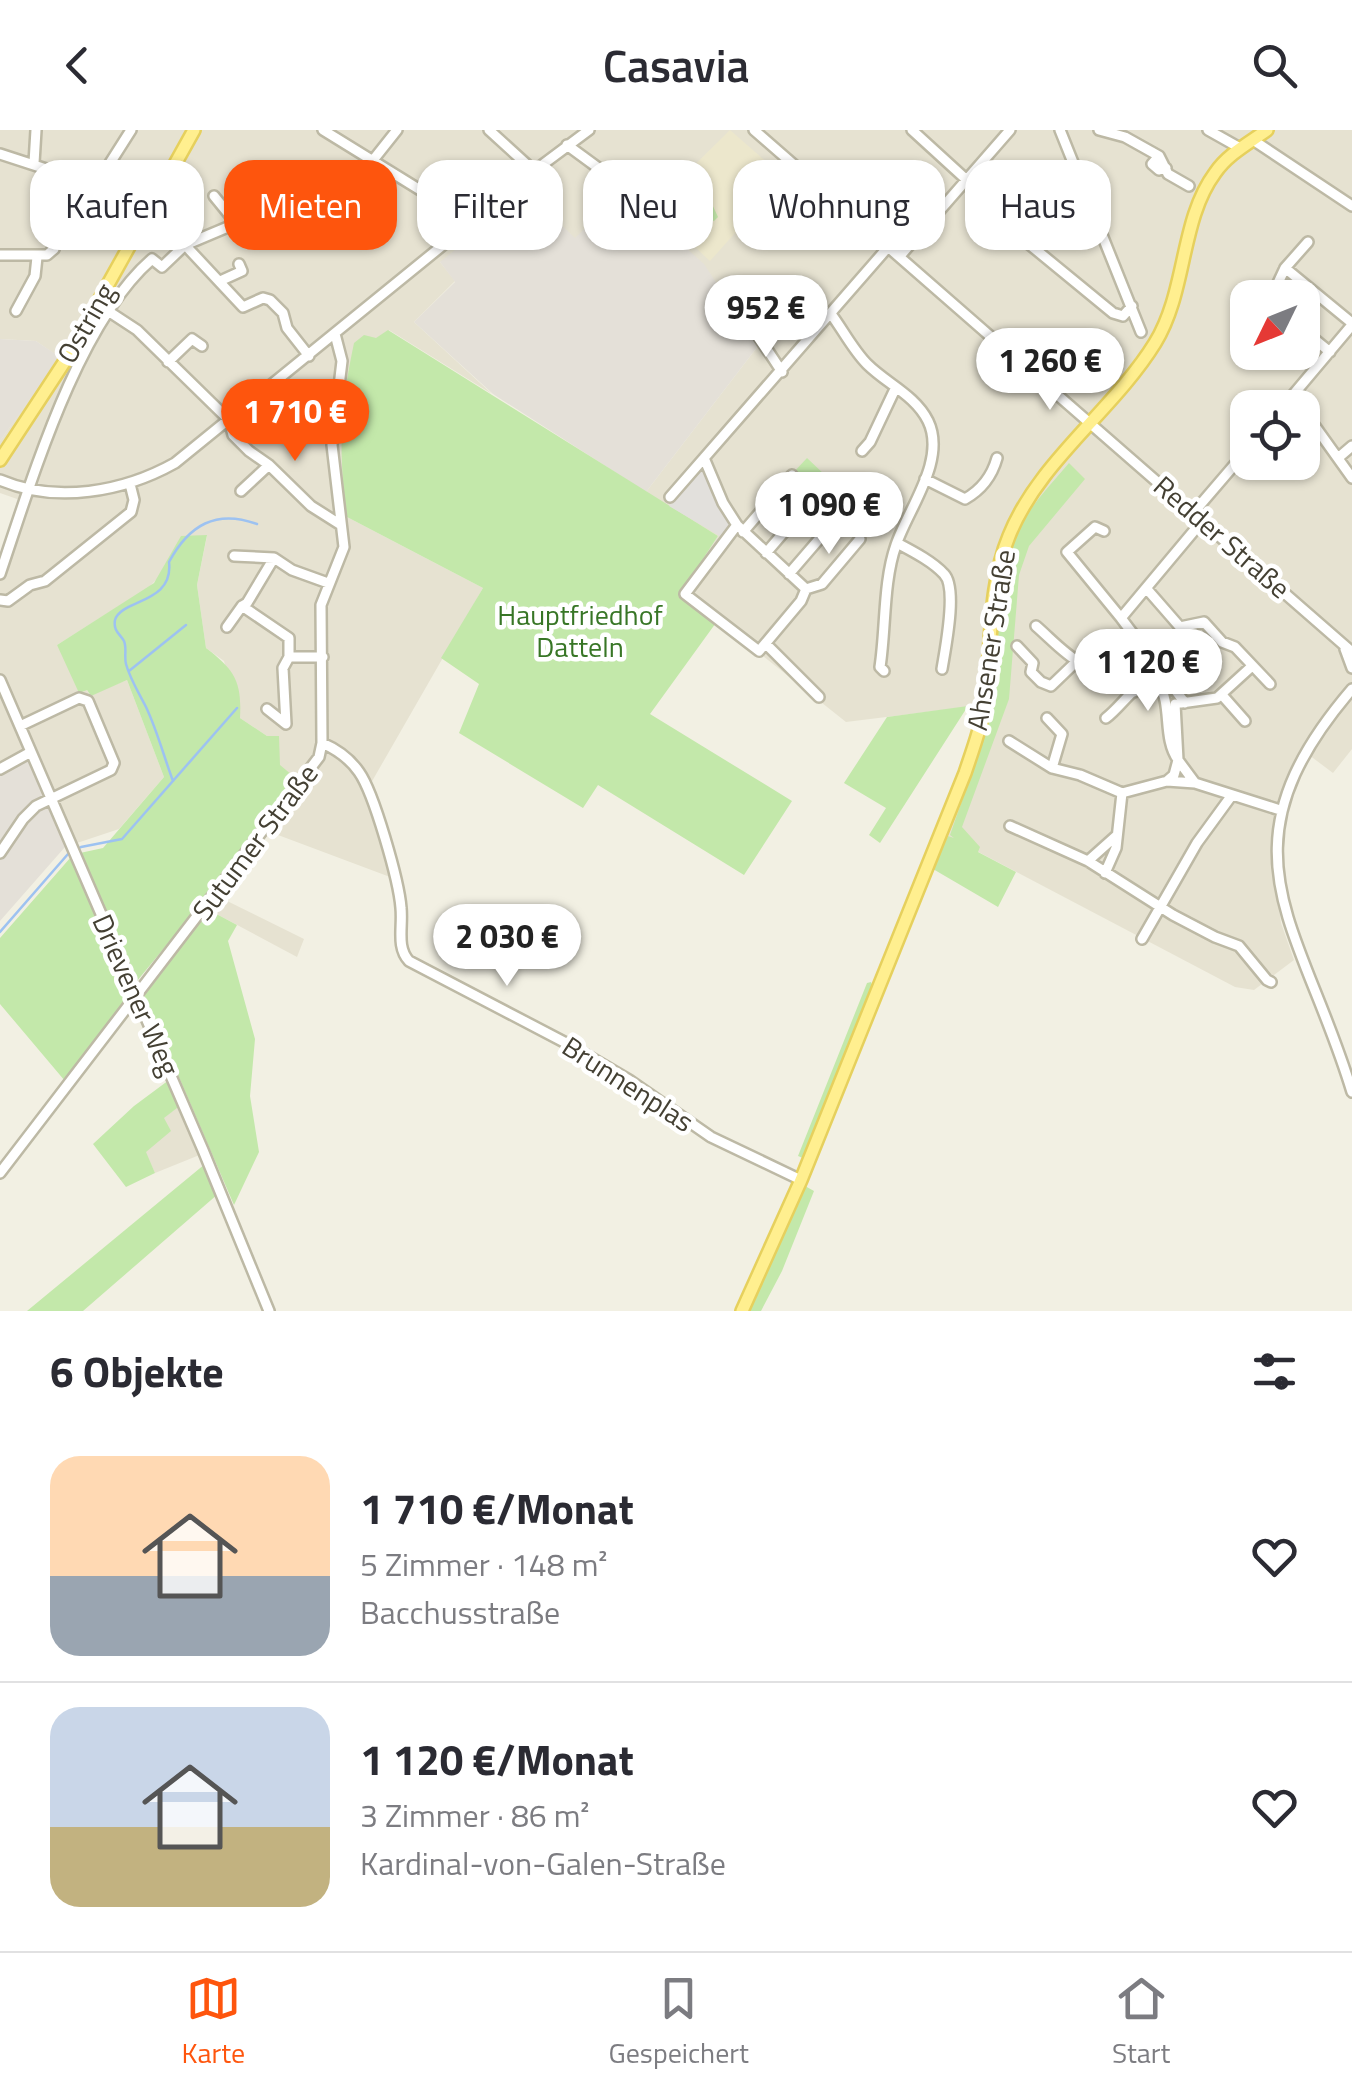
<!DOCTYPE html>
<html lang="de">
<meta charset="utf-8">
<style>
body{margin:0;font-family:"Titillium Web",sans-serif;background:#f7f7f7;color:#2b2b33;height:100vh;display:flex;flex-direction:column;font-size:38px;white-space:nowrap}
*{box-sizing:border-box;margin:0}
p{font-size:32px;color:#7c7c81}
.icon{flex:none;width:55px;height:55px;fill:none;stroke:currentColor;stroke-width:2;stroke-linecap:round;stroke-linejoin:round}
.map{position:relative;height:1181px;overflow:hidden}
.side{display:flex;flex-direction:column;background:#fff;flex:1}
.side>*{flex:none}
.hud{position:absolute;left:30px;top:30px;width:1292px;height:90px;display:flex;gap:20px}
.needle{width:65px;rotate:227deg}
.tools{position:absolute;left:1230px;top:150px;display:grid;gap:20px}
.tools a{display:grid;place-items:center;width:90px;height:90px;border-radius:20px;background:#fff;box-shadow:0 2px 8px #0004;font-size:50px}
.price{position:absolute;translate:-50% -85px;padding:0 22px;border-radius:35px;background:#fff;color:#222;font-size:32px;line-height:65px;filter:drop-shadow(0 2px 5px #0008)}
.price::after{content:'';position:absolute;left:50%;top:60px;width:30px;height:22px;margin-left:-15px;background:inherit;clip-path:polygon(0 0,100% 0,50% 100%)}
.price.current{background:#fe550d;color:#fff}
ul{padding:0;list-style:none}
li{display:flex;align-items:center;gap:30px;height:250px;padding:0 50px}
li+li{border-top:2px solid #e1e1e2}
li span{display:grid;place-items:center;flex:none;width:280px;height:200px;border-radius:30px;color:#555}
li>.icon{margin-inline-start:auto}
span .icon{width:120px;height:120px;fill:#fffc;stroke-width:1}
li b{font-size:42px}
h2{display:flex;justify-content:space-between;align-items:center;height:120px;padding:0 50px;font-size:42px}
.tag{padding:0 35px;border-radius:30px;background:#fff;box-shadow:0 2px 8px #0004;font-size:35px;line-height:90px}
.tag.current{background:#fe550d;color:#fff}
header{display:flex;justify-content:space-between;align-items:center;height:130px;padding:0 50px;background:#fff;font-size:45px;font-weight:600}
.tabs{display:flex;justify-content:space-around;align-items:center;height:140px;border-top:2px solid #e1e1e2;background:#fff;font-size:28px;color:#7c7c81}
.tabs a{display:grid;justify-items:center;gap:5px}
.tabs .current{color:#fe550d}
.map>svg:first-child{display:block}
.residential{fill:#e6e2d1;fill-rule:evenodd}
.industrial{fill:#e4e0d8}
.education{fill:#ece7cc}
.green{fill:#c3e8aa}
.parking{fill:#e2e0dc}
.lines{fill:none;stroke-linecap:round;stroke-linejoin:round}
.stream{stroke:#9dc2f1;stroke-width:2.5}
.minor-casing{stroke:#bdb9a5;stroke-width:14}
.major-casing{stroke:#e6d05d;stroke-width:16}
.minor{stroke:#fff;stroke-width:9}
.major{stroke:#ffef8f;stroke-width:11}
.labels{text-anchor:middle;stroke-width:9;stroke-linejoin:round;paint-order:stroke}
.street-label{font-size:28px;fill:#444033;stroke:#fff}
.park-label{font-size:28px;fill:#387626;stroke:#fff}
</style>
<header><svg class="icon" aria-label="back" viewBox="0 0 24 24"><path d="M15 5l-7 7 7 7"/></svg>Casavia<svg class="icon" aria-label="search" viewBox="0 0 24 24"><circle cx="10" cy="10" r="6"/><path d="M15 15l6 6"/></svg></header>
<div class="map">
<svg width="1352" height="1181" viewBox="0 0 1352 1181">
<rect width="100%" height="100%" fill="#f2f0e3"/>
<!-- residential -->
<path class="residential" d="M0 0H1352V619L1333 643 1305 622 1291 643 1278 681 1271 719 1281 793 1294 830 1254 860 1235 857 948 706 991 574 846 592 681 461 718 406 646 362 758 216 654 89 635 111 575 108 440 132 455 151 414 192 492 264 389 200 347 387 483 458 371 653 398 750 262 699 280 635 267 606 240 588 224 531 206 518 197 455 207 406 165 434 159 447 149 457 57 515 90 565 127 550 164 647 119 699 65 717 28 628 0 642V429L20 370 0 363V311L59 227 36 211 0 209ZM1248 168H1302V222H1248ZM1248 278H1302V332H1248Z
M219 767 304 809 297 827 209 780Z
M181 975 202 1024 155 1043 145 1022 154 1014 163 988Z"/>
<!-- industrial -->
<path class="industrial" d="M527 62 575 108 599 85 635 111 653 88 704 134 758 216 646 362 493 264 414 192 455 152 440 132Z
M0 209 36 211 60 227 0 311Z
M28 627 65 717 0 791V642Z"/>
<!-- education -->
<path class="education" d="M730 0 770 35H780L789 43 710 131 652 77Z"/>
<!-- green -->
<path class="green" d="M693 56 711 72 718 87 714 91 694 84 679 102 660 85Z
M388 200 718 406 682 461 718 490 650 584 792 671 744 745 598 655 583 678 459 603 479 554 441 528 483 458 347 387C338 320 340 279 354 213L364 205 376 208Z
M807 328 845 364 834 381 792 344Z
M1069 333 1085 349 1029 416 1019 445 1009 569 962 697 980 717 978 722 1016 742 998 777 933 739 948 706 954 708 950 705C965 660 986 613 993 566 1002 512 991 450 1018 400 1031 375 1051 354 1069 333Z
M207 405 197 455 206 518C235 540 242 552 240 588L267 606H279L280 635 298 650 262 699 137 851 80 723 103 718 164 647 127 550 91 566 87 560 79 563 57 515 154 453 181 406Z
M968 576 880 713 869 705 886 678 844 653 887 587Z
M71 727 132 864 65 951 0 874V808Z
M209 780 237 795 228 811 255 909 250 966 259 1022 234 1075 144 866Z
M871 852 873 857 803 1028 798 1026 867 853Z
M169 950 181 975 164 988 171 1001 146 1022 155 1043 126 1057 93 1014 134 976Z
M205 1034 218 1064 83 1181H27Z
M805 1056 814 1061 782 1141 761 1181H750Z"/>
<!-- parking -->
<path class="parking" d="M703 336 732 393 725 409 669 376Z"/>
<g class="lines">
<!-- stream -->
<path class="stream" d="M129 541 186 495
M173 651C164 627 157 600 146 577 139 563 130 549 126 534 124 526 127 518 124 511 120 504 113 501 115 490 121 469 174 474 169 432 189 395 216 379 257 394
M0 802 68 724 81 717 122 709 237 578"/>
<!-- minor casing -->
<g class="minor-casing">
<path id="minor" d="M323 0 472 92
M489 0 534 41
M754 0 1352 522
M912 0 981 63 987 64 993 79 1018 105 1113 183 1123 186 1132 176
M1060 0 1141 202
M1099 0 1125 7 1159 26 1168 44 1189 56
M1208 0 1240 18
M1253 10 1352 76
M567 15 646 73 656 84
M0 24 83 51 98 52 131 0
M1159 26 1152 34 1159 40 1166 38
M34 33 36 0
M250 48 273 77
M214 66 236 93
M185 115 243 177 263 168 270 170 283 183 287 198 309 226
M0 125H47L54 119 83 51
M900 126 1010 0
M1285 138 1352 193
M220 151 242 141 239 134
M1271 168 1285 138 1308 112
M16 181 35 146 37 127
M108 181 137 200 229 290 233 305 249 321 269 335 311 376 341 395
M831 184C843 200 853 220 867 234 887 254 915 265 928 291 947 330 908 379 896 415 883 452 886 498 880 537L884 541
M1302 199 1330 222
M755 201 782 242
M168 232 192 209 202 216
M1282 278 1352 195
M1302 278 1352 348
M862 321 870 312 896 257
M704 328 723 373 737 395 806 459 801 471 759 521 685 464 737 395
M1338 328 1352 316
M925 349 965 369C981 360 992 346 997 328
M0 350C56 374 123 362 175 333L534 41 589 0
M241 361 269 335
M670 367 889 116
M1194 382 1248 319
M1104 401 1095 397 1067 422 1121 488
M743 402 792 345
M897 413C912 421 932 431 944 444 958 458 945 520 942 539
M766 423 815 366
M234 426 274 428
M0 444C32 350 77 194 152 129L162 137 185 115 366 39 397 0
M789 444 839 386
M1146 458 1180 497 1204 492 1222 512 1235 517 1270 554
M806 459 822 454 860 409
M0 470 8 471 30 455 45 451 131 382 134 370 130 354
M1036 496C1051 509 1064 524 1082 534 1102 544 1113 547 1134 562
M227 497 242 476
M766 514 819 567
M1017 516 1033 533 1031 542 1041 552 1051 556 1077 531
M1345 519 1352 538
M289 527H323
M1166 546 1158 552C1173 576 1162 607 1178 630L1174 645 1167 651
M0 550 203 1020 269 1181
M1352 559C1213 721 1301 793 1352 962
M1222 565 1245 591
M1181 573 1217 568 1251 537
M1185 573 1121 488 1203 390
M1175 574 1178 630 1195 653 1280 680
M267 579 286 594 283 538 289 527V508L242 476 247 473 274 428 292 440 328 453
M1047 588 1062 604 1052 638
M1106 588C1122 576 1134 554 1153 549L1158 552
M1009 611 1052 638 1080 645 1122 663 1167 651 1195 653
M322 613C336 619 350 629 359 642 374 663 399 751 401 778 403 797 396 817 409 831L566 913 629 950 711 1007 801 1050
M0 639 31 622
M1010 696 1088 731 1173 785 1215 807 1239 816 1267 850 1271 852
M0 723 23 689 36 676 111 640 114 633 88 571 79 568 20 596
M1088 731 1116 706
M1105 743 1116 718 1122 663
M1142 809 1197 713 1232 665
M0 1043 319 627 322 613 321 475 344 417 332 315 342 231 335 204"/>
</g>
<!-- major casing -->
<g class="major-casing">
<path id="major" d="M0 330 67 228 194 0
M742 1181 801 1050 965 643C973 619 982 595 985 570 992 517 988 456 1009 406 1039 331 1113 281 1155 213 1187 161 1180 90 1215 43 1228 24 1249 13 1267 0"/>
</g>
<!-- minor -->
<use href="#minor" class="minor"/>
<!-- major -->
<use href="#major" class="major"/>
</g>
<g class="labels">
<!-- street labels -->
<g class="street-label">
<text transform="translate(86 193) rotate(-60)" y="10">Ostring</text>
<text transform="translate(1222 407) rotate(41)" y="10">Redder Straße</text>
<text transform="translate(991 510) rotate(-81)" y="10">Ahsener Straße</text>
<text transform="translate(255 712) rotate(-53)" y="10">Sutumer Straße</text>
<text transform="translate(136 865) rotate(66)" y="10">Drievener Weg</text>
<text transform="translate(628 954) rotate(33)" y="10">Brunnenplas</text>
</g>
<!-- park labels -->
<g class="park-label">
<text x="580" y="495">Hauptfriedhof<tspan x="580" dy="32">Datteln</tspan></text>
</g>
</g>
</svg>
<div class="tools">
<a><svg class="needle" viewBox="-14 -14 28 28"><path d="M0-13l5 13h-10z" fill="#e53935"/><path d="M0 13l5-13h-10z" fill="#7c7c81"/></svg></a>
<a><svg class="icon" aria-label="locate" viewBox="0 0 24 24"><circle cx="12" cy="12" r="6"/><path d="M12 2v4M12 18v4M2 12h4M18 12h4"/></svg></a>
</div>
<b class="price" style="left:766px;top:230px">952 €</b>
<b class="price" style="left:1050px;top:283px">1 260 €</b>
<b class="price current" style="left:295px;top:334px">1 710 €</b>
<b class="price" style="left:829px;top:427px">1 090 €</b>
<b class="price" style="left:1148px;top:584px">1 120 €</b>
<b class="price" style="left:507px;top:859px">2 030 €</b>
<div class="hud">
<a class="tag">Kaufen</a>
<a class="tag current">Mieten</a>
<a class="tag">Filter</a>
<a class="tag">Neu</a>
<a class="tag">Wohnung</a>
<a class="tag">Haus</a>
</div>
</div>
<section class="side">
<h2>6 Objekte<svg class="icon" aria-label="filters" viewBox="0 0 24 24"><path d="M4 7h16M4 17h16"/><circle cx="9" cy="7" r="2"/><circle cx="15" cy="17" r="2"/></svg></h2>
<ul>
<li><span style="background:linear-gradient(#ffd9b3 60%,#9aa5b1 0)"><svg class="icon" aria-label="home" viewBox="0 0 24 24"><path d="M3 11l9-7 9 7M6 9v11h12V9"/></svg></span><div><b>1 710 €/Monat</b><p>5 Zimmer · 148 m²</p><p>Bacchusstraße</p></div><svg class="icon" aria-label="heart" viewBox="0 0 24 24"><path d="M12 20l-8-8c-3-5 5-10 8-4 3-6 11-1 8 4z"/></svg></li>
<li><span style="background:linear-gradient(#c9d6e8 60%,#c2b280 0)"><svg class="icon" aria-label="home" viewBox="0 0 24 24"><path d="M3 11l9-7 9 7M6 9v11h12V9"/></svg></span><div><b>1 120 €/Monat</b><p>3 Zimmer · 86 m²</p><p>Kardinal-von-Galen-Straße</p></div><svg class="icon" aria-label="heart" viewBox="0 0 24 24"><path d="M12 20l-8-8c-3-5 5-10 8-4 3-6 11-1 8 4z"/></svg></li>
</ul>
</section>
<nav class="tabs">
<a class="current"><svg class="icon" aria-label="map" viewBox="0 0 24 24"><path d="M3 6l6-2 6 2 6-2v14l-6 2-6-2-6 2zM9 4v14M15 6v14"/></svg>Karte</a>
<a><svg class="icon" aria-label="saved" viewBox="0 0 24 24"><path d="M7 4h10v16l-5-4-5 4z"/></svg>Gespeichert</a>
<a><svg class="icon" aria-label="home" viewBox="0 0 24 24"><path d="M3 11l9-7 9 7M6 9v11h12V9"/></svg>Start</a>
</nav>
